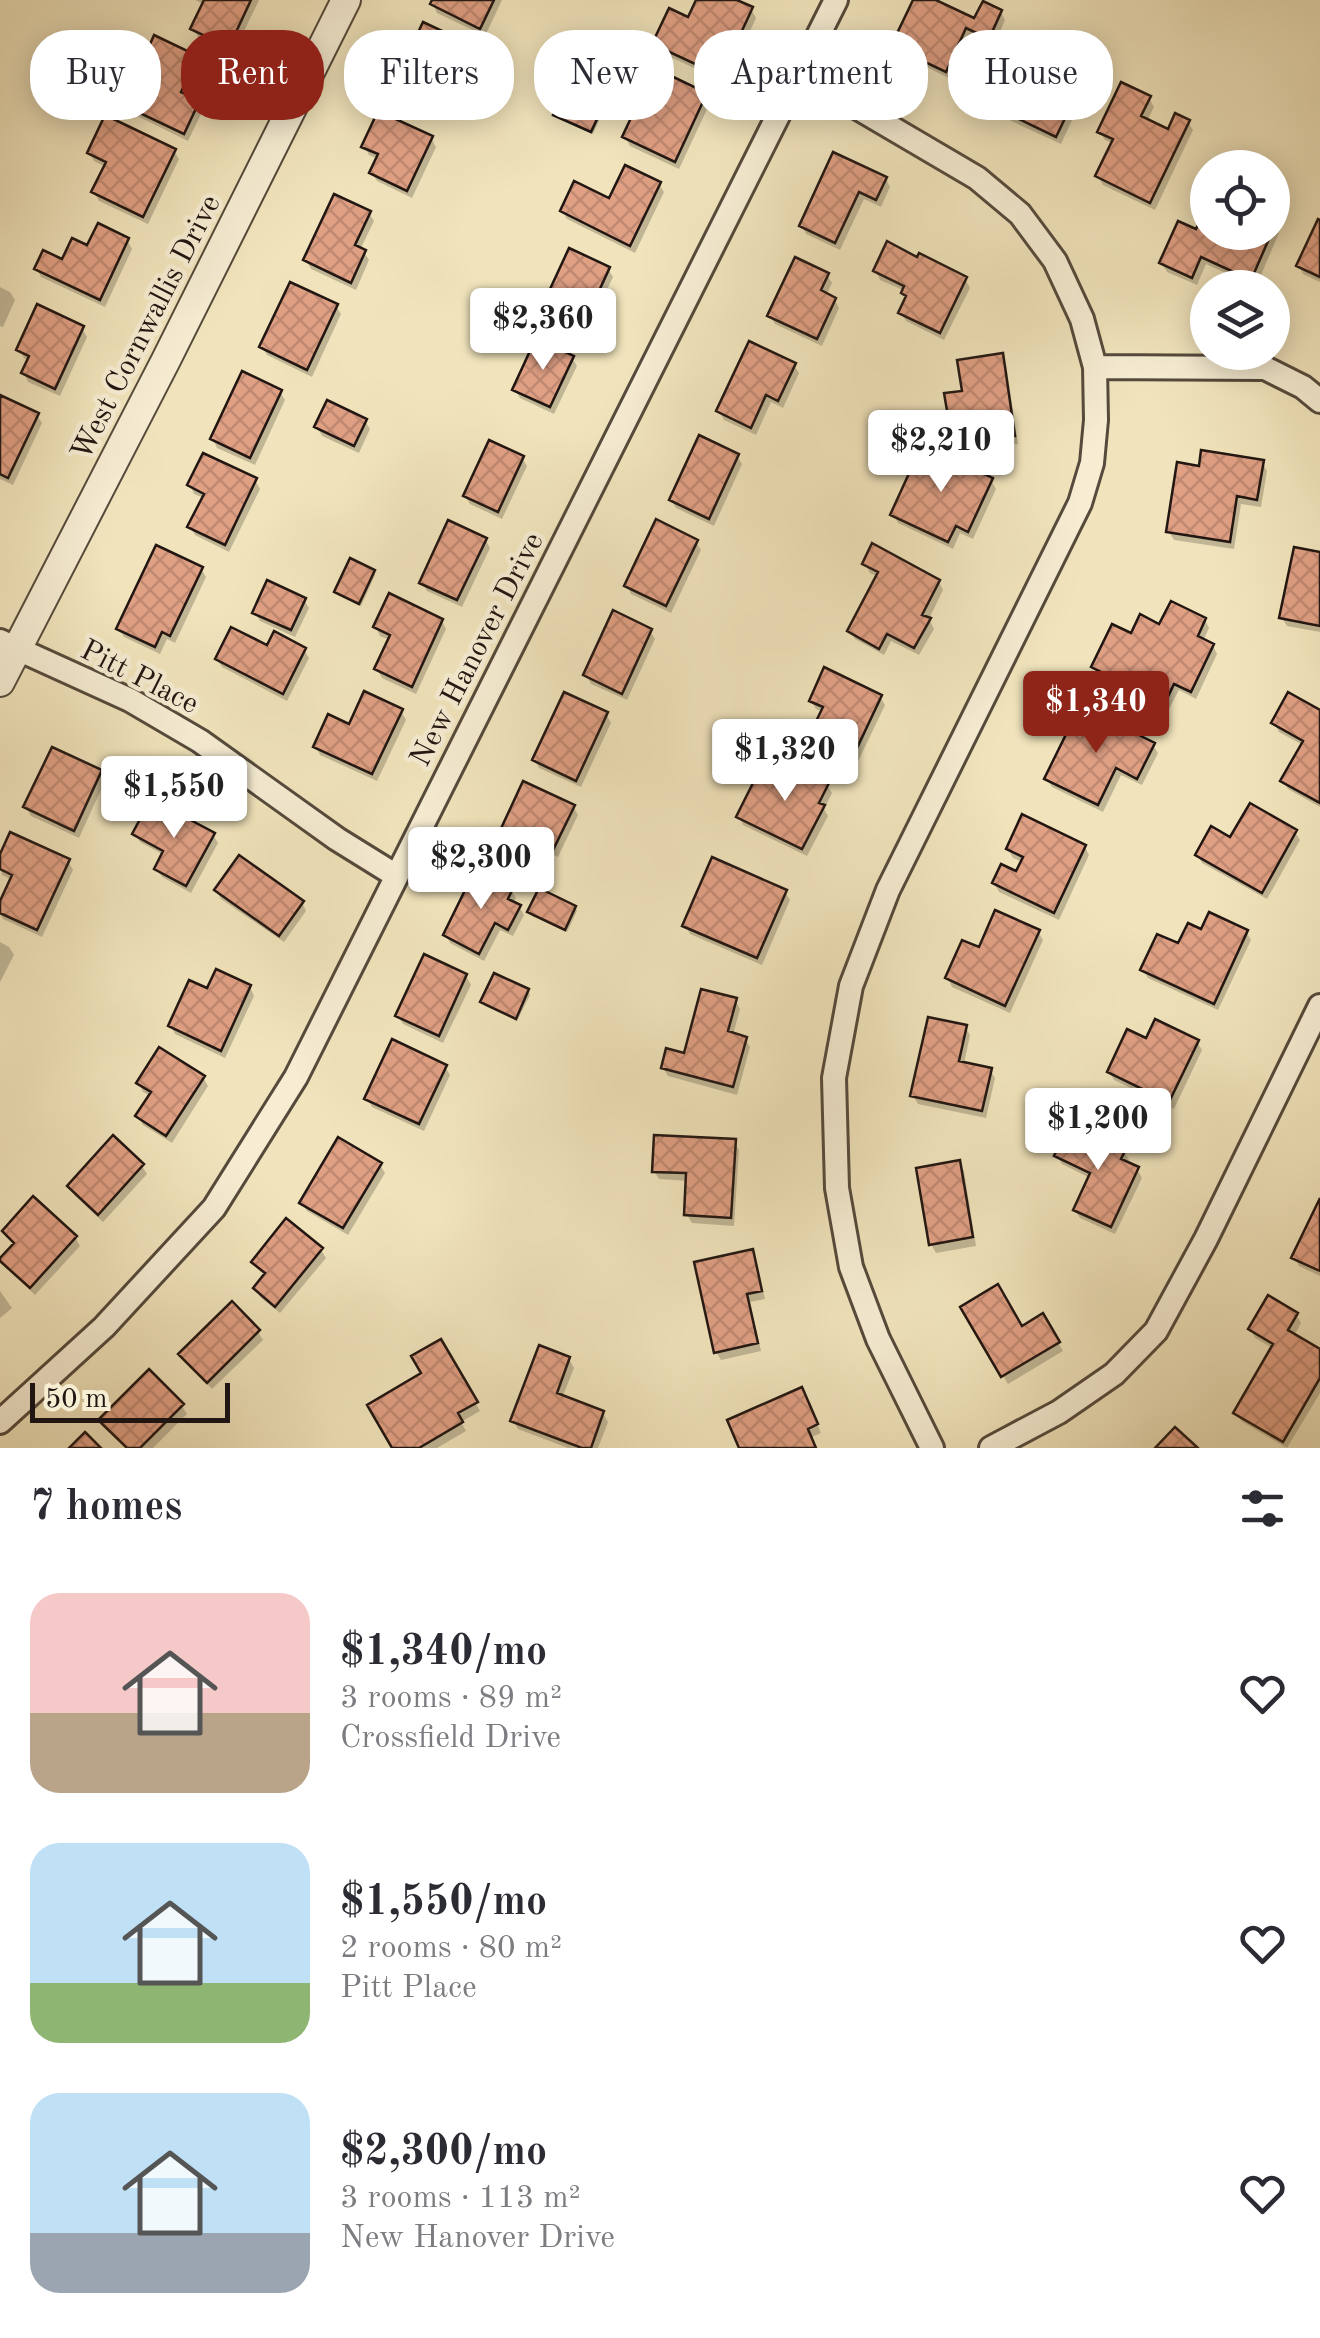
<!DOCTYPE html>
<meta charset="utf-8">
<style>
body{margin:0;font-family:"Old Standard TT",serif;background:#f7f7f7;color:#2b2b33;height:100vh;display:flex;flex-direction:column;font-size:38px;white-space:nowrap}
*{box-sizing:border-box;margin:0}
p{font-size:32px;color:#7c7c81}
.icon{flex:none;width:55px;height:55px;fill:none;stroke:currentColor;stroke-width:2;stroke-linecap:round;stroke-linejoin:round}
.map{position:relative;height:1448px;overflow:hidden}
.panel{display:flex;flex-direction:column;background:#fff;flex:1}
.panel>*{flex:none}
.banner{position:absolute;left:30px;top:30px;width:1260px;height:90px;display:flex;gap:20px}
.tools{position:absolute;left:1190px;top:150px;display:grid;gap:20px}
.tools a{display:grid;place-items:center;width:100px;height:100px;border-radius:50%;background:#fff;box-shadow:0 5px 25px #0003;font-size:50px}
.scale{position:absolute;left:30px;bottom:25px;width:200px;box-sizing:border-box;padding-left:10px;border:5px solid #211612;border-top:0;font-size:28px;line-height:35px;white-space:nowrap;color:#211612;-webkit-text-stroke:8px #f6edd3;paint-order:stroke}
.price{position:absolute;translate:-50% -85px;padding:0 22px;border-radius:10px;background:#fff;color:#222;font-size:32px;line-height:65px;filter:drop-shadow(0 2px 5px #0008)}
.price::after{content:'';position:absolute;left:50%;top:60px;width:30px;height:22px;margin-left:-15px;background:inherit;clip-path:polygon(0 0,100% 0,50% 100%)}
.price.selected{background:#8f2418;color:#fff}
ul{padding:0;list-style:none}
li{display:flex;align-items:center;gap:30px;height:250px;padding:0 30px}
li span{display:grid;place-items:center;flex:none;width:280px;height:200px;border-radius:30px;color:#555}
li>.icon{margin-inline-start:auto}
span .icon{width:120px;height:120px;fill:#fffc;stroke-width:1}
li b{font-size:42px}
h2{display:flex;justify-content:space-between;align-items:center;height:120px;padding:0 30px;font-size:42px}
.tag{padding:0 35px;border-radius:40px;background:#fff;box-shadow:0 5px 25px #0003;font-size:35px;line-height:90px}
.tag.selected{background:#8f2418;color:#fff}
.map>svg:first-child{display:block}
.shadow{fill:#0003}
.building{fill:url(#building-cross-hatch);stroke:#211612;stroke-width:2.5}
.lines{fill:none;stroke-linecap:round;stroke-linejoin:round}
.minor-casing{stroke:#554a3c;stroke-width:28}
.tertiary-casing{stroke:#554a3c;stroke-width:32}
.minor{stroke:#f6edd3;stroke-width:22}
.tertiary{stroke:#f6edd3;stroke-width:28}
.labels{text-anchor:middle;stroke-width:9;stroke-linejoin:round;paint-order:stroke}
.street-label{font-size:30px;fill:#211612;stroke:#f6edd3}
</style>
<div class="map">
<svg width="1320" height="1448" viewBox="0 0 1320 1448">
<defs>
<pattern id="building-cross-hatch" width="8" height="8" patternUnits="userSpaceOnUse" patternTransform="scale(2.5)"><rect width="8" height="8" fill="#e0a084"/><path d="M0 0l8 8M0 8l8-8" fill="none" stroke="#c08971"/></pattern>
</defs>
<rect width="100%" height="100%" fill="#f1e4bc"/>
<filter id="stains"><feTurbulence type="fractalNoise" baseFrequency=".002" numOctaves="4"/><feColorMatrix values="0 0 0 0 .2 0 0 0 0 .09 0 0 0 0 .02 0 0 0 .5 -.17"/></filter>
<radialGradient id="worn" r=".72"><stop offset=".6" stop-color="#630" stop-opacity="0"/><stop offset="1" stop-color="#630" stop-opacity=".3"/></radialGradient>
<!-- shadow -->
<path class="shadow" d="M195 0H259L233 54 198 37 193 28 205 5Z
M435 0H502L485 36 437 13 433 4Z
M699 0H731L751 9 756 18 726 83 660 52 655 44 689 20Z
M915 0H930L975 21 1001 12 1005 20 994 46 971 35 951 79 899 54 894 46Z
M469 46 474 54 445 115 400 94 396 86Z
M150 49 196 58 201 66 187 97 198 102 203 110 188 141 135 115 130 107 154 56Z
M992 86 1077 93 1081 101 1061 144 1007 119 1002 110 1007 100 996 95Z
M610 91 611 94 593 134 557 118 555 114Z
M705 95 710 103 679 169 630 146 625 137Z
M1149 98 1154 107 1147 121 1170 132 1188 122 1193 130 1155 210 1103 185 1098 176 1114 144 1105 140 1100 132Z
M431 138 436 147 412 198 377 181 372 173 378 159 369 155 364 146Z
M174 151 179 159 148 224 99 201 94 192 106 167 94 161 90 153Z
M835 155 886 179 890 187 881 207 864 199 840 250 806 234 802 226Z
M659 184 664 192 635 253 567 219 562 211Z
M369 213 374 221 360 250 364 252 369 260 356 290 311 269 306 260Z
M1272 218 1277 220 1281 228 1256 287 1206 264 1197 285 1167 272 1162 263 1197 232H1272Z
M1320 222V282L1303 274 1299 266Z
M127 240 132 249 105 307 41 277 37 269 63 263 89 249Z
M608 269 613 277 584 339 546 321 541 312Z
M876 271 965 279 970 288 944 340 906 321 901 313 907 299 904 293 905 291 880 280Z
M827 275 832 283 826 296 835 300 839 308 822 346 775 324 770 316Z
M0 287 10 292 15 300 3 327 0 326Z
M336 306 341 314 312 377 267 355 262 347Z
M82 328 87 337 60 396 28 382 24 373 29 361 24 358 19 350Z
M1001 356 1006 364 1018 444 960 448 955 440 965 393Z
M572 358 577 366 554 414 520 398 515 390Z
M794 365 799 373 783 408 771 402 756 435 724 420 719 411Z
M280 392 285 400 255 465 217 448 213 439Z
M0 398 37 415 42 423 13 485 0 479Z
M365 421 370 429 359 453 322 436 317 427Z
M737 456 742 464 714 526 676 508 671 500Z
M522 458 527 466 502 519 470 504 465 496Z
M1262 462 1267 471 1261 507 1241 504 1234 549 1174 540 1169 532 1201 469Z
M255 480 260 489 229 552 195 535 190 527 204 498 194 494 190 485Z
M991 480 996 489 973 539 960 533 953 549 898 523 893 514Z
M485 539 490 548 462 607 427 591 422 583Z
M696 542 701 550 671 613 631 594 627 585Z
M1320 555V632L1287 626 1282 618Z
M865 564 939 582 943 590 929 619 934 629 919 655 891 641 884 655 855 639 850 631 879 577 870 573Z
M201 569 206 577 175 643 167 639 160 654 124 637 119 628Z
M373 572 375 575 361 606 339 595 337 592Z
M304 600 309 608 295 637 260 621 255 612Z
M1205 620 1209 628 1203 641 1213 646 1217 654 1196 699 1179 690 1169 709 1098 675 1093 667 1132 637 1160 627Z
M442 621 446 629 416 694 382 678 377 669 390 640 380 636 376 627Z
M650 631 655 639 627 700 591 684 586 675Z
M304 650 309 658 287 701 222 667 217 659Z
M880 697 885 705 853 772 813 753 808 744 823 712 816 709 811 701Z
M401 711 406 720 377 781 320 755 316 746 350 727Z
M1320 713V807L1288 789 1283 780 1303 745 1279 732 1274 723Z
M606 714 611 723 581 787 539 768 535 760Z
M1153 745 1158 753 1142 785 1121 775 1103 812 1052 787 1047 779Z
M101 772 105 781 79 838 31 816 26 807Z
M781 780 827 785 832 793 824 809 828 816 807 856 743 825 739 817Z
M573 806 578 815 558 857 540 849 530 871 499 856 494 848Z
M1295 832 1300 840 1267 899 1202 863 1198 855 1231 841Z
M135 834 213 835 218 843 191 893 162 877 157 869 164 855 140 842Z
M1085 847 1089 855 1059 920 999 892 994 883 1017 875 1023 862 1013 858 1008 849Z
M0 859 68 861 73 870 42 937 3 919 0 914V907L13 880 2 875Z
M216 890 302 902 306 911 284 942 221 899Z
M511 890 516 898 513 904 519 906 524 915 513 936 500 930 484 961 450 943 446 935Z
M785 892 790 900 762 965 690 934 685 925Z
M575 908 577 911 567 932 532 916 530 912Z
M1038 932 1043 940 1010 1013 952 987 948 978 980 951Z
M1246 932 1251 940 1218 1010 1148 978 1143 969 1202 933Z
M0 942 9 947 14 955 0 982Z
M466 976 471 985 443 1043 403 1024 398 1016Z
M250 987 254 996 225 1058 175 1034 171 1026 208 991Z
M528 991 530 995 517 1021 485 1006 483 1002Z
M735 1000 740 1009 733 1035 745 1039 750 1047 737 1095 668 1076 663 1068 685 1056Z
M965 1027 970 1035 964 1064 990 1070 995 1078 986 1118 918 1104 913 1095Z
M1147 1041 1197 1042 1202 1050 1174 1109 1114 1080 1109 1072Z
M445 1067 450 1075 424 1131 372 1107 367 1098Z
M203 1077 208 1086 172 1143 143 1125 138 1116 151 1096 143 1092 139 1083Z
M113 1139 142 1166 147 1174 103 1222 74 1195 70 1187Z
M734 1142 739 1150 734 1226 692 1223 687 1215 689 1181 659 1179 654 1171Z
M1124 1151 1129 1160 1127 1165 1137 1169 1142 1178 1115 1234 1080 1218 1075 1210 1090 1178 1062 1164 1057 1156Z
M959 1163 964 1171 976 1246 936 1253 931 1244Z
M380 1165 385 1173 348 1235 307 1211 302 1203Z
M1320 1204V1276L1299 1266 1294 1257Z
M5 1232 75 1237 80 1246 35 1295 6 1268 1 1260 15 1245Z
M321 1250 326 1258 280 1313 260 1297 256 1288 266 1276 259 1270 254 1262Z
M752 1251 756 1260 765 1299 750 1302 761 1351 721 1360 716 1352Z
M0 1291 12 1308 0 1318Z
M963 1308 1021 1329 1043 1316 1063 1351 1008 1384Z
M1296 1314 1301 1323 1294 1336 1320 1351V1393L1287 1448 1241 1421 1236 1413 1274 1349 1255 1338 1251 1330Z
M258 1332 263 1340 212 1389 186 1362 182 1354Z
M440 1342 480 1411 461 1422 466 1431 437 1448H394L424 1374Z
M569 1359 574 1368 562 1398 603 1413 608 1422 598 1448H568L518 1429 513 1420Z
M806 1398 821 1433 810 1438 815 1448H741Z
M182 1406 187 1414 153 1448H126L106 1428 101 1420Z"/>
<!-- building -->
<path class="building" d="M204 0H251L229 47 190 29Z
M432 0H494L480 29 430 4Z
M696 0H737L753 7 721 76 652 44 669 8 688 17Z
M913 0H936L974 18 983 1 1002 10 989 39 966 28 946 72 891 46Z
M423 22 470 44 441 108 393 86Z
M154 35 198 56 181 92 200 100 184 134 127 107 154 52 148 49Z
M1004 55 1078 91 1056 137 1000 110 1007 95 989 86Z
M573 71 611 89 591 132 553 115Z
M665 73 707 93 675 162 622 137 648 82 658 87Z
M1121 82 1151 96 1141 116 1168 129 1175 113 1190 120 1150 203 1095 176 1113 139 1097 132Z
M378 111 433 136 407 191 369 173 378 154 361 147Z
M105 115 176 149 143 217 91 192 106 162 87 153Z
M833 152 887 177 876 200 859 192 835 243 799 226Z
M625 165 661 182 630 246 560 211 574 181 609 198Z
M334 194 371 211 355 245 366 250 351 283 303 260Z
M1208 204V232H1272L1251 280 1201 257 1192 278 1159 263 1178 221 1196 229Z
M1318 219 1320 220V277L1296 266Z
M98 223 129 238 100 300 34 269 43 250 62 259 72 238 87 245Z
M887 241 917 257 919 253 967 277 940 333 898 313 906 296 901 293 904 286 873 271Z
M569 248 610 267 580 332 539 313Z
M795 257 829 273 821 290 836 298 817 339 767 316Z
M290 282 338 304 307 370 259 347Z
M37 304 84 326 55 389 21 373 29 356 16 350Z
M536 338 574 356 550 407 512 390Z
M749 341 796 363 778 401 766 395 751 428 716 411Z
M1003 353 1015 436 952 440 944 393 962 391 957 360Z
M242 371 282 390 250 458 210 439Z
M0 395 39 413 8 478 0 474Z
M327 400 367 419 354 446 314 427Z
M699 435 739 454 709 519 669 500Z
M489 440 524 456 498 512 463 496Z
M922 445 993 478 968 532 956 526 948 542 890 515Z
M1201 450 1264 460 1257 500 1237 496 1230 542 1166 532 1177 462 1199 466Z
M203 453 257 478 225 545 187 527 204 494 187 485Z
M656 519 698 540 666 606 624 586Z
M448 520 487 538 457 600 419 583Z
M872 543 940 580 922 615 931 618 914 648 887 634 879 649 847 631 878 572 862 564Z
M156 545 203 567 170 636 162 632 155 647 116 629Z
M1294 547 1320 552V626L1279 618Z
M350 558 375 570 359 604 334 592Z
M267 580 306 598 291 630 252 613Z
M389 593 443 619 412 687 374 669 390 635 373 627Z
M1171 601 1206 618 1198 636 1214 644 1191 692 1174 684 1165 703 1091 667 1112 624 1131 633 1140 614 1159 624Z
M613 610 652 629 622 694 583 675Z
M231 627 267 645 274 631 306 648 283 694 215 659Z
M824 667 882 695 849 765 805 744 823 707 809 701Z
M364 691 403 709 372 774 313 747 328 714 349 724Z
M564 692 608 712 576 781 532 760Z
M1288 692 1320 710V803L1280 781 1303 741 1271 723Z
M1080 706 1155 743 1137 779 1116 768 1098 805 1044 779Z
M52 747 102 770 74 831 23 807Z
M786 765 829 783 819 803 825 805 802 849 736 817 761 767 780 777Z
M523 781 575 805 553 850 536 842 525 864 492 848Z
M151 799 215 833 186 886 154 869 163 851 132 834Z
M1250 803 1297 830 1262 893 1195 855 1211 826 1230 837Z
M1022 814 1086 845 1054 913 992 883 1001 864 1016 871 1023 857 1006 849Z
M10 832 70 859 37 930 0 913V901L12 875 0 869V854Z
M239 855 304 901 279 936 214 890Z
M712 857 787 890 757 958 682 926Z
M475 870 513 888 508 899 521 905 508 930 495 923 479 954 443 935Z
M539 888 576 906 565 930 527 912Z
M995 910 1040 930 1005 1006 945 978 962 940 979 947Z
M1209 912 1248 930 1214 1004 1140 970 1157 934 1178 943 1188 923 1201 929Z
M424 954 467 974 439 1036 395 1016Z
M216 969 251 985 221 1051 168 1026 189 980 207 988Z
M494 973 529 989 516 1019 480 1002Z
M701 989 737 998 728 1031 747 1037 733 1087 661 1068 666 1048 684 1053Z
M928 1017 967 1025 959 1061 992 1068 982 1111 910 1096Z
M1155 1019 1199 1040 1169 1102 1107 1072 1127 1029 1146 1038Z
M392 1039 447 1065 419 1124 364 1099Z
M159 1047 205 1076 166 1136 135 1116 151 1092 136 1083Z
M1069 1123 1126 1149 1121 1159 1139 1167 1111 1227 1073 1210 1090 1173 1054 1156Z
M113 1135 144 1164 98 1215 67 1186Z
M654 1135 736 1139 731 1218 684 1215 686 1173 652 1172Z
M338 1137 382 1163 343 1228 299 1203Z
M960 1160 973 1237 929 1245 916 1168Z
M33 1196 77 1236 30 1288 0 1261V1258L14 1243 2 1231Z
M1320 1198V1271L1291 1258Z
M286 1218 323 1248 275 1307 253 1288 265 1273 251 1262Z
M753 1249 762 1291 747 1294 758 1343 714 1353 694 1262Z
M998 1284 1022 1326 1043 1313 1060 1342 1001 1377 960 1307Z
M1268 1295 1298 1313 1288 1330 1320 1349V1378L1283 1442 1233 1413 1273 1344 1248 1329Z
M232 1301 260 1330 207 1383 178 1354Z
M441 1339 478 1402 458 1413 463 1422 419 1448H392L367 1405 421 1373 411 1356Z
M539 1345 570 1357 557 1393 604 1411 591 1448H582L510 1421Z
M149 1369 184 1404 140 1448H127L98 1420Z
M802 1387 818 1424 808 1429 816 1448H739L727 1420Z
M1175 1427 1198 1448H1155Z
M85 1432 101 1448H69Z"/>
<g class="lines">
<!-- minor casing -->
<g class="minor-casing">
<path id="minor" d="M800 74 977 178 1020 214 1055 261 1082 319 1095 367 1096 420 1092 463 1080 503 888 890 851 986 834 1078 837 1188 851 1267 878 1339 932 1448
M1095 367 1265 368 1303 387 1320 401
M0 641 130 700 200 741 337 839 395 875
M0 1422 104 1327 214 1208 296 1077 836 0
M991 1448 1059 1412 1114 1374 1156 1331 1206 1239 1320 1006"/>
</g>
<!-- tertiary casing -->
<g class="tertiary-casing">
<path id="tertiary" d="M0 682 166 360 346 0"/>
</g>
<!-- minor -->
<use href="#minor" class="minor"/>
<!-- tertiary -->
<use href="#tertiary" class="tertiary"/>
</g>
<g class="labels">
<!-- street labels -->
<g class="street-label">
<text transform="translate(145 327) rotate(-63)" y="10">West Cornwallis Drive</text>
<text transform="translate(476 649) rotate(-63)" y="10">New Hanover Drive</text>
<text transform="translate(140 676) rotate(27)" y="10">Pitt Place</text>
</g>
</g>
<rect width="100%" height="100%" filter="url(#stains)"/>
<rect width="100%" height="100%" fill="url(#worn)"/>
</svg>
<div class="tools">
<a><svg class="icon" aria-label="locate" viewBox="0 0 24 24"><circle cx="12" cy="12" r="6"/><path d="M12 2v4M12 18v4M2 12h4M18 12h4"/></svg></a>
<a><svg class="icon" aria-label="layers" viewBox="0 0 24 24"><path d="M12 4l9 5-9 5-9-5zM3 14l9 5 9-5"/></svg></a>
</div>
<div class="scale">50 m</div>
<b class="price" style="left:543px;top:373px">$2,360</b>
<b class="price" style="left:941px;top:495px">$2,210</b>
<b class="price selected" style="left:1096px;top:756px">$1,340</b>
<b class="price" style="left:785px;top:804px">$1,320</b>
<b class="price" style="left:174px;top:841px">$1,550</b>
<b class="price" style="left:481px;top:912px">$2,300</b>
<b class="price" style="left:1098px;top:1173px">$1,200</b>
<div class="banner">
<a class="tag">Buy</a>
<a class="tag selected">Rent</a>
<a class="tag">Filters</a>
<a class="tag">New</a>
<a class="tag">Apartment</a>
<a class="tag">House</a>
</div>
</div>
<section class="panel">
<h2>7 homes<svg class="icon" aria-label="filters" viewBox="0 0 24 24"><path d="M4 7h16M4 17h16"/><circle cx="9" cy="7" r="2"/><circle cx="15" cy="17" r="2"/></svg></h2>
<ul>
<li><span style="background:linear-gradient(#f6c9c9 60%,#b9a48a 0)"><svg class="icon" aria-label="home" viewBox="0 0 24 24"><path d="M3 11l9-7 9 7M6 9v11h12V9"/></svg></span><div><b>$1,340/mo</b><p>3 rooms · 89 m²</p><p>Crossfield Drive</p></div><svg class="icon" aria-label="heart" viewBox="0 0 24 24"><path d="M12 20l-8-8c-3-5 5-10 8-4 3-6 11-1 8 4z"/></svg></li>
<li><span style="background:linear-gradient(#bfe0f5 70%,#8fb573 0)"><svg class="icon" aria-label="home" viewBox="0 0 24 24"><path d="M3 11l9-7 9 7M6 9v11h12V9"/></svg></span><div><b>$1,550/mo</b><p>2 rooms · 80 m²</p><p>Pitt Place</p></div><svg class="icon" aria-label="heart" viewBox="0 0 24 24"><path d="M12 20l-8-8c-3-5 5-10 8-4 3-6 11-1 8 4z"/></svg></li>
<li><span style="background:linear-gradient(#bfe0f5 70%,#9aa5b1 0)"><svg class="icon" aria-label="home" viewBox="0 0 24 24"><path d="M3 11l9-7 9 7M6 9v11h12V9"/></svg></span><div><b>$2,300/mo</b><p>3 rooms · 113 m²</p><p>New Hanover Drive</p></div><svg class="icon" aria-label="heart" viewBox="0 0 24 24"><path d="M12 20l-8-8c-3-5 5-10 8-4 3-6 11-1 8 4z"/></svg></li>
</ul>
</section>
